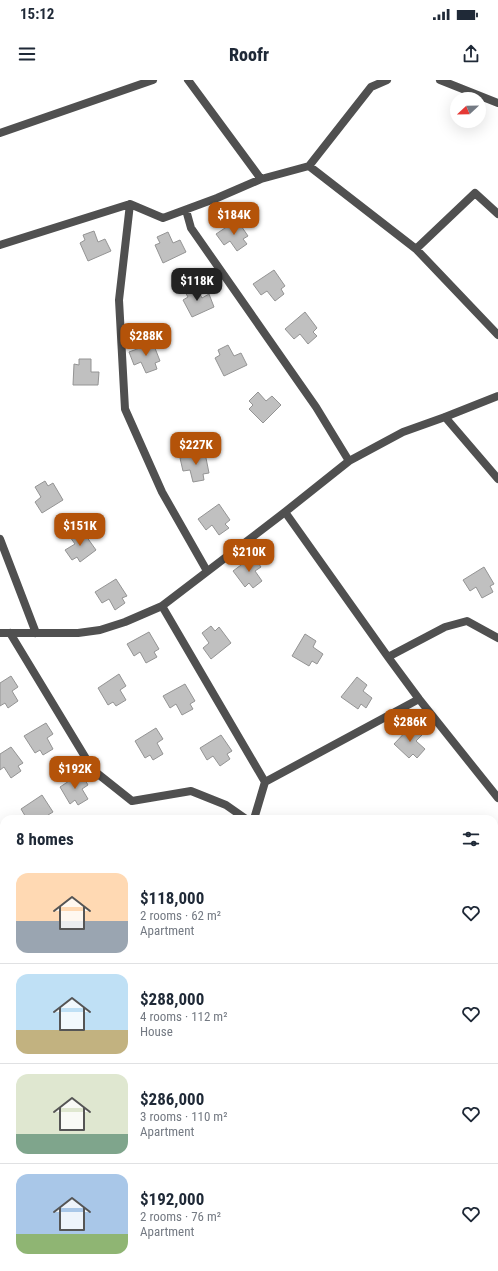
<!DOCTYPE html>
<meta charset="utf-8">
<style>
body{margin:0;font-family:"Roboto Condensed",sans-serif;background:#f2f2f3;color:#1f2937;height:100vh;display:flex;flex-direction:column;font-size:15px;white-space:nowrap}
*{box-sizing:border-box;margin:0}
p{font-size:13px;color:#747a83}
.icon{flex:none;width:22px;height:22px;fill:none;stroke:currentColor;stroke-width:2;stroke-linecap:round;stroke-linejoin:round}
.map{position:relative;flex:1;overflow:hidden}
.sheet{position:absolute;left:0px;top:735px;width:498px;height:456px;display:flex;flex-direction:column;background:#fff;border-radius:12px 12px 0 0;box-shadow:0 4px 16px #0002}
.sheet>*{flex:none}
.needle{width:26px;rotate:248deg}
.buttons{position:absolute;left:450px;top:12px;display:grid;gap:8px}
.buttons a{display:grid;place-items:center;width:36px;height:36px;border-radius:50%;background:#fff;box-shadow:0 4px 16px #0002;font-size:20px}
.price{position:absolute;translate:-50% -34px;padding:0 9px;border-radius:8px;background:#b45309;color:#fff;font-size:13px;line-height:26px;filter:drop-shadow(0 1px 2px #0008)}
.price::after{content:'';position:absolute;left:50%;top:24px;width:12px;height:9px;margin-left:-6px;background:inherit;clip-path:polygon(0 0,100% 0,50% 100%)}
.price.active{background:#222;color:#fff}
ul{padding:0;list-style:none}
li{display:flex;align-items:center;gap:12px;height:100px;padding:0 16px}
li+li{border-top:1px solid #e0e1e3}
li span{display:grid;place-items:center;flex:none;width:112px;height:80px;border-radius:12px;color:#555}
li>.icon{margin-inline-start:auto}
span .icon{width:48px;height:48px;fill:#fffc;stroke-width:1}
li b{font-size:17px}
h2{display:flex;justify-content:space-between;align-items:center;height:48px;padding:0 16px;font-size:17px}
.status{display:flex;justify-content:space-between;align-items:center;height:28px;padding:0 20px;background:#fff;direction:ltr}
.status svg{height:11px;fill:currentColor}
header{display:flex;justify-content:space-between;align-items:center;height:52px;padding:0 16px;background:#fff;font-size:18px;font-weight:800}
.map>svg:first-child{display:block}
.building{fill:#c0c0c0;stroke:#949494}
.lines{fill:none;stroke-linecap:round;stroke-linejoin:round}
.lane{stroke:#505050;stroke-width:8}
</style>
<div class="status"><b>15:12</b><svg viewBox="0 0 49 12"><path d="M0 12V9h3v3zM5 12V6h3v6zM10 12V3h3v9zM15 12V0h3v12zM26 1h20v11H26zM47 4h2v5h-2z"/></svg></div>
<header><svg class="icon" aria-label="menu" viewBox="0 0 24 24"><path d="M4 6h16M4 12h16M4 18h16"/></svg>Roofr<svg class="icon" aria-label="share" viewBox="0 0 24 24"><path d="M12 15V3M7 8l5-5 5 5M5 13v7h14v-7"/></svg></header>
<div class="map">
<svg width="498" height="1191" viewBox="0 0 498 1191">
<rect width="100%" height="100%" fill="#fff"/>
<!-- building -->
<path class="building" d="M237 140 248 156 243 159 247 164 237 171 230 161 224 165 216 154Z
M94 151 98 162 105 159 111 171 88 181 80 163 85 160 83 155Z
M168 152 173 163 180 160 186 172 163 183 155 165 160 163 157 157Z
M274 190 285 206 281 209 284 214 275 221 267 211 261 215 253 204Z
M196 207 202 218 209 214 214 227 192 237 183 220 188 217 185 212Z
M305 232 317 248 313 252 317 256 308 264 300 254 294 259 285 249Z
M153 263 160 281 155 283 157 289 146 293 141 282 134 285 129 272Z
M228 265 234 276 241 273 247 285 224 296 215 278 220 275 218 270Z
M79 279H91V292H99L98 305H73L74 284 79 285Z
M258 312 266 321 272 316 281 325 263 343 249 329 253 325 249 321Z
M205 373 209 393 203 394 204 400 193 402 190 390 183 391 180 378Z
M45 401 48 406 53 403 63 420 42 433 35 422 41 417 35 407Z
M219 424 230 440 225 444 229 448 219 455 212 445 206 450 198 439Z
M81 449 96 470 80 482 77 477 72 480 65 470 75 464 70 457Z
M253 476 261 487 255 491 262 501 253 508 249 503 245 507 233 491Z
M484 487 494 504 490 506 493 512 482 518 476 507 470 511 463 500Z
M116 499 127 516 122 518 125 523 115 530 109 519 102 523 95 512Z
M211 546 215 551 219 547 231 563 211 579 203 568 209 563 202 553Z
M149 552 159 569 154 572 157 577 146 583 140 572 134 576 127 564Z
M305 554 316 561 313 567 323 574 317 584 312 581 309 586 292 576Z
M119 594 126 606 120 610 126 620 116 626 113 622 108 625 98 608Z
M11 596 18 607 12 611 18 621 8 628 5 623 0 626V603Z
M357 597 367 605 363 611 372 618 366 628 361 624 358 629 341 617Z
M185 604 195 621 190 624 193 629 182 635 176 624 170 628 163 616Z
M46 643 53 654 47 658 53 669 43 675 40 670 35 673 24 656Z
M411 646 422 655 416 661 425 669 417 678 413 674 409 678 394 664Z
M156 648 163 659 157 663 163 674 153 680 150 675 145 678 135 661Z
M221 655 232 671 227 674 230 679 220 686 213 676 207 680 200 668Z
M11 667 23 683 18 686 21 691 11 698 4 687 0 690V674Z
M81 693 88 705 82 709 88 719 78 725 75 720 70 724 60 707Z
M42 715 53 732 48 735 50 739H36L34 736 30 739H27L21 729Z"/>
<g class="lines">
<!-- lane -->
<path class="lane" d="M188 0 261 99
M440 0 498 23
M0 53 153 0
M309 86 371 7 387 0
M130 124 119 220 125 329 162 412 207 491
M186 130 191 148 316 327 349 381
M0 165 130 124 163 138 217 118 261 99 309 86 416 169 498 255
M416 169 475 113 498 134
M445 337 498 399
M285 432 388 577 419 619 498 718
M0 459 36 553
M162 526 265 702
M0 553H78L100 550 125 542 162 526 285 432 349 381 403 352 445 337 498 316
M10 553 93 690 132 721 191 711 226 725 246 739
M388 577 445 547 467 541 498 558
M254 739 265 702 419 619
M0 759 4 765
M494 918 498 920
M0 933 4 943
M96 1187 97 1191"/>
</g>
</svg>
<div class="buttons">
<a><svg class="needle" viewBox="-14 -14 28 28"><path d="M0-13l5 13h-10z" fill="#e53935"/><path d="M0 13l5-13h-10z" fill="#747a83"/></svg></a>
</div>
<b class="price" style="left:234px;top:156px">$184K</b>
<b class="price active" style="left:197px;top:222px">$118K</b>
<b class="price" style="left:146px;top:277px">$288K</b>
<b class="price" style="left:196px;top:386px">$227K</b>
<b class="price" style="left:80px;top:467px">$151K</b>
<b class="price" style="left:249px;top:493px">$210K</b>
<b class="price" style="left:410px;top:663px">$286K</b>
<b class="price" style="left:75px;top:710px">$192K</b>
<section class="sheet">
<h2>8 homes<svg class="icon" aria-label="filters" viewBox="0 0 24 24"><path d="M4 7h16M4 17h16"/><circle cx="9" cy="7" r="2"/><circle cx="15" cy="17" r="2"/></svg></h2>
<ul>
<li><span style="background:linear-gradient(#ffd9b3 60%,#9aa5b1 0)"><svg class="icon" aria-label="home" viewBox="0 0 24 24"><path d="M3 11l9-7 9 7M6 9v11h12V9"/></svg></span><div><b>$118,000</b><p>2 rooms · 62 m²</p><p>Apartment</p></div><svg class="icon" aria-label="heart" viewBox="0 0 24 24"><path d="M12 20l-8-8c-3-5 5-10 8-4 3-6 11-1 8 4z"/></svg></li>
<li><span style="background:linear-gradient(#bfe0f5 70%,#c2b280 0)"><svg class="icon" aria-label="home" viewBox="0 0 24 24"><path d="M3 11l9-7 9 7M6 9v11h12V9"/></svg></span><div><b>$288,000</b><p>4 rooms · 112 m²</p><p>House</p></div><svg class="icon" aria-label="heart" viewBox="0 0 24 24"><path d="M12 20l-8-8c-3-5 5-10 8-4 3-6 11-1 8 4z"/></svg></li>
<li><span style="background:linear-gradient(#dfe7d0 75%,#7fa58c 0)"><svg class="icon" aria-label="home" viewBox="0 0 24 24"><path d="M3 11l9-7 9 7M6 9v11h12V9"/></svg></span><div><b>$286,000</b><p>3 rooms · 110 m²</p><p>Apartment</p></div><svg class="icon" aria-label="heart" viewBox="0 0 24 24"><path d="M12 20l-8-8c-3-5 5-10 8-4 3-6 11-1 8 4z"/></svg></li>
<li><span style="background:linear-gradient(#a9c7e8 75%,#8fb573 0)"><svg class="icon" aria-label="home" viewBox="0 0 24 24"><path d="M3 11l9-7 9 7M6 9v11h12V9"/></svg></span><div><b>$192,000</b><p>2 rooms · 76 m²</p><p>Apartment</p></div><svg class="icon" aria-label="heart" viewBox="0 0 24 24"><path d="M12 20l-8-8c-3-5 5-10 8-4 3-6 11-1 8 4z"/></svg></li>
</ul>
</section>
</div>
